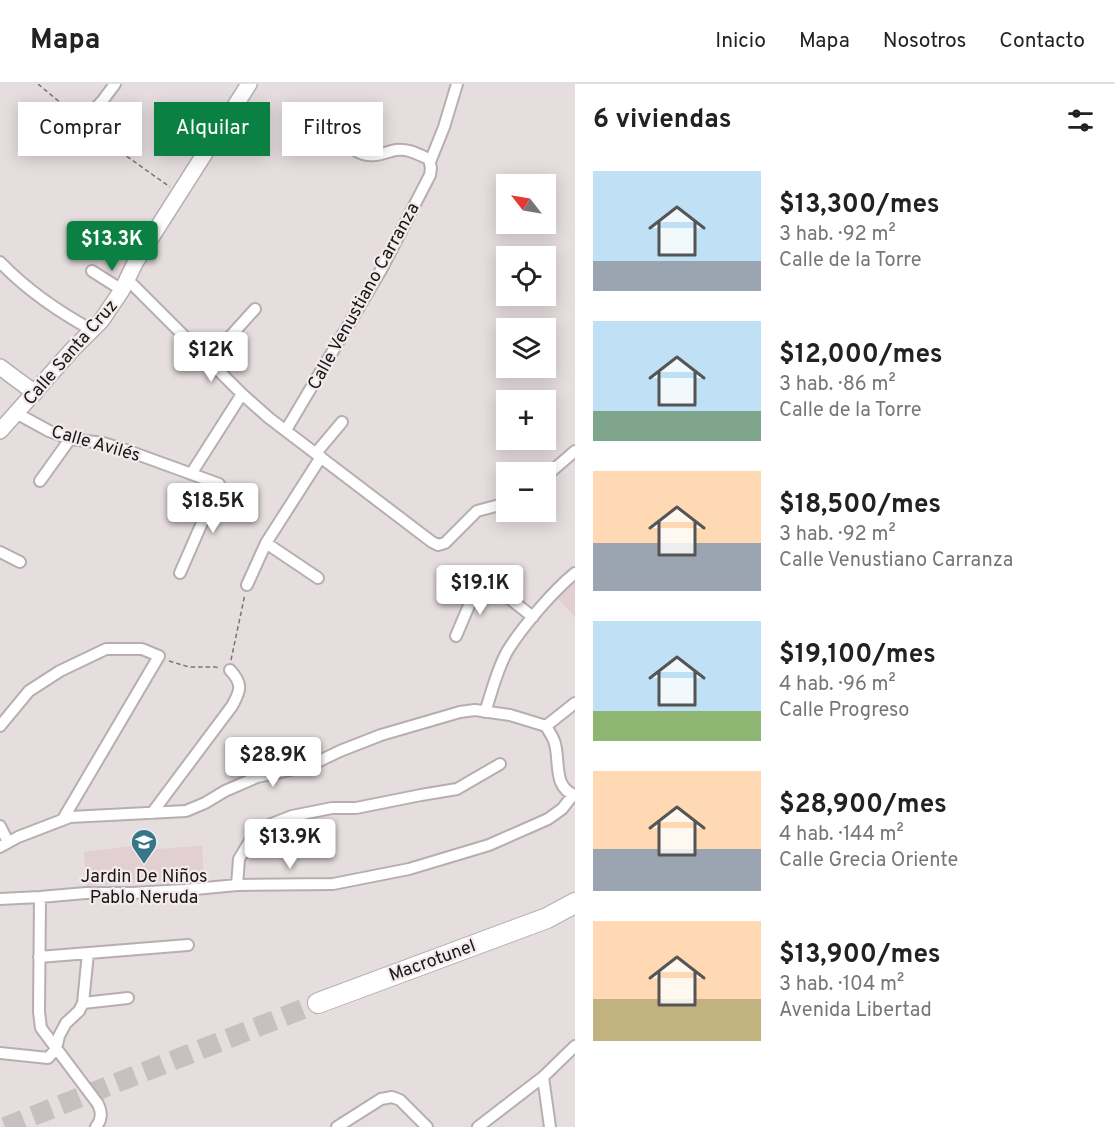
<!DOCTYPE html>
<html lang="es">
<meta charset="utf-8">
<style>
body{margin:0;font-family:Overpass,sans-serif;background:#f2f2f2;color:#222;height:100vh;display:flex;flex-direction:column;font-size:22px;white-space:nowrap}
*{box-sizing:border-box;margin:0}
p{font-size:20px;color:#767676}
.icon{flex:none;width:33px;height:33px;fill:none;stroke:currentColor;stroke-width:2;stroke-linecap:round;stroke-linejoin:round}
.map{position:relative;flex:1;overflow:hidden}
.panel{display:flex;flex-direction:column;background:#fff;width:540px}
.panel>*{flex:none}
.banner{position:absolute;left:18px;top:18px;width:466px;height:54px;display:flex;gap:12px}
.needle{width:39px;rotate:301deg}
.tools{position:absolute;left:496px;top:90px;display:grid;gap:12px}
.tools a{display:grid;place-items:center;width:60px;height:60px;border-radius:0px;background:#fff;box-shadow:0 3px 15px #0003;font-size:30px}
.price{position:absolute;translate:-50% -51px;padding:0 14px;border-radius:6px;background:#fff;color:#222;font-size:20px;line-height:39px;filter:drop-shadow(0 2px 3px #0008)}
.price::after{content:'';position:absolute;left:50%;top:36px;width:18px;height:14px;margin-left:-9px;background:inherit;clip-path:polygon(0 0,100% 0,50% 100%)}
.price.current{background:#0b8043;color:#fff}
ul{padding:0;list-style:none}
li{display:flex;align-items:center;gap:18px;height:150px;padding:0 18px}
li span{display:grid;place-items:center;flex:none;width:168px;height:120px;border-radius:0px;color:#555}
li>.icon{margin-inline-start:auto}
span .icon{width:72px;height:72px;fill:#fffc;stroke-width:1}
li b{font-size:26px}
h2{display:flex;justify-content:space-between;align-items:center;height:72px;padding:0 18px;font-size:26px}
.pill{padding:0 21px;border-radius:0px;background:#fff;box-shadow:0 3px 15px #0003;font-size:21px;line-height:54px}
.pill.current{background:#0b8043;color:#fff}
header{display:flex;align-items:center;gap:36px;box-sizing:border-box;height:84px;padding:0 30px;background:#fff;border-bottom:2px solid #e0e0e0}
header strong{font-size:28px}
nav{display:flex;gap:33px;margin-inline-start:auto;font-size:21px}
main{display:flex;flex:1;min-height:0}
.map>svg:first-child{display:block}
.built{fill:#e2cfd2}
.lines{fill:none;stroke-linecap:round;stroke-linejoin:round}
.highway-tunnel{stroke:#c7bfc0;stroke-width:20;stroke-dasharray:20 10;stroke-linecap:butt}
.street-casing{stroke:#b7aeaf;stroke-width:14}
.secondary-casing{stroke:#b7aeaf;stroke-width:18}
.highway-casing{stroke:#b7aeaf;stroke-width:22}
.path{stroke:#7a7475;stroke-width:1.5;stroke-dasharray:4.5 3;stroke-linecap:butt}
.street{stroke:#fff;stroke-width:10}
.secondary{stroke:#fff;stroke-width:15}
.highway{stroke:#fff;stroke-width:20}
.labels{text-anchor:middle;stroke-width:4.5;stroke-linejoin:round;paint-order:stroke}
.street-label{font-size:18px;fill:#191617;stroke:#f4eaeb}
.poi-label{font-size:18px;fill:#191617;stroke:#f4eaeb}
</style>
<header>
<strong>Mapa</strong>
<nav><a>Inicio</a><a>Mapa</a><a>Nosotros</a><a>Contacto</a></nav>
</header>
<main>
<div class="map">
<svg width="575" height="1043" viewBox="0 0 575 1043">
<rect width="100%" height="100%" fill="#e6ddde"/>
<!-- built -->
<path class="built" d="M575 496V533L556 513Z
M133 762 141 766 202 762 204 794 86 802 84 768Z"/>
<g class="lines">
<!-- highway-tunnel -->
<path class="highway-tunnel" d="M5 1043 318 919"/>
<!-- street casing -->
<g class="street-casing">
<path id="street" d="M83 38 103 16 115 0
M430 78 444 43 457 0
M0 178C26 205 59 228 92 246
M92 187 122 206
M127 195 242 310 269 334 432 458 438 461 445 459 477 427 507 419
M208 277 255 225
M16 329 49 347 70 355 103 359 123 365 219 400 180 489
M286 346 381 186 430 91 431 84 429 75C419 71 408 64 396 66 385 68 376 74 363 70 349 65 335 52 324 42
M316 369 342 338
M191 390 242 310
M546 392 575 367
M40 397 70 355
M266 459 318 494
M0 468 20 478
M247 501 266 459 321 373
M456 552 479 498 481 496H486L533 533
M485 628C492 608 497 584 508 566 523 542 553 507 575 489
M0 642 29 607 60 587 106 565H142L159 572 63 735
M546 642C549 648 554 654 555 660 560 678 553 704 575 711
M546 642 575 619
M152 729 232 622C241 606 243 600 230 586
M0 742 8 758
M0 763 18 753 70 733 186 727 205 719 225 707 257 693 309 682 340 667 381 651 460 628 475 626 510 631 546 642
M237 801 239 775 251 755 269 741 292 732 332 724H356L421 711 457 705 500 680
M40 813 39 928 41 944 98 1020C102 1029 102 1035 96 1043
M0 815 40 813 86 809H132L184 806 237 801 333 800 409 785 489 761 548 735 562 725 573 711
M39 873 188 861
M83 919 128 914
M0 969 48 974 56 965 59 952 66 939 79 927 83 919 88 869
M543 993 550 1043
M337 1043 381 1015 392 1013 400 1016 427 1043
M478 1043 543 993 575 962"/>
</g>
<!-- secondary casing -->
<g class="secondary-casing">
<path id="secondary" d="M0 283 35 309
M0 347 72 266 101 237 122 206 135 179 249 0"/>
</g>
<!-- highway casing -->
<g class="highway-casing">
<path id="highway" d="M318 919 547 834 575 819"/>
</g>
<!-- path -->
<path class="path" d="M38 0 74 30
M91 45 108 59 170 103
M231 576 245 510
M169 577 189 583H215L220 584"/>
<!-- street -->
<use href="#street" class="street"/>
<!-- secondary -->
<use href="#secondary" class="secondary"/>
<!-- highway -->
<use href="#highway" class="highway"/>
</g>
<!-- icons -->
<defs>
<g id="school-pin" transform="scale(1.35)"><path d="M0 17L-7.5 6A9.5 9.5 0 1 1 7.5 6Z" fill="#357689" stroke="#f4eaeb"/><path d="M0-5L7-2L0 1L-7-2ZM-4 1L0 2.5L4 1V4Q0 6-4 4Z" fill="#fff"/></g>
</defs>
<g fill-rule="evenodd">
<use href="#school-pin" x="144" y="758"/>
</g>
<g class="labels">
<!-- street labels -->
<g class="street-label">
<text transform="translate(363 212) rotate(-61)" y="6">Calle Venustiano Carranza</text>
<text transform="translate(70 268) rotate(-49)" y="6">Calle Santa Cruz</text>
<text transform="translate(96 359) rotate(16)" y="6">Calle Avilés</text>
<text transform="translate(432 876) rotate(-20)" y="6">Macrotunel</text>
</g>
<!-- poi labels -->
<g class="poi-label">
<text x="144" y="798">Jardin De Niños<tspan x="144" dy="21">Pablo Neruda</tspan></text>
</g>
</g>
</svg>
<div class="tools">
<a><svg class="needle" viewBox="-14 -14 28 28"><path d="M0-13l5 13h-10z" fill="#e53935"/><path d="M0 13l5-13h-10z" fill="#767676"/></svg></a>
<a><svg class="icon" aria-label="locate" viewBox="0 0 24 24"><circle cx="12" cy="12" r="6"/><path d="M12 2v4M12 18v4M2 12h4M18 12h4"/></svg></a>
<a><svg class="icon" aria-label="layers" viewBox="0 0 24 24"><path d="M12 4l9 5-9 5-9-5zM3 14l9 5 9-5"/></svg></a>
<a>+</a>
<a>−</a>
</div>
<b class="price current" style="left:112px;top:188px">$13.3K</b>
<b class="price" style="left:211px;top:299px">$12K</b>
<b class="price" style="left:213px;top:450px">$18.5K</b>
<b class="price" style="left:480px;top:532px">$19.1K</b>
<b class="price" style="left:273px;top:704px">$28.9K</b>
<b class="price" style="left:290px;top:786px">$13.9K</b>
<div class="banner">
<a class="pill">Comprar</a>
<a class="pill current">Alquilar</a>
<a class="pill">Filtros</a>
</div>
</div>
<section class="panel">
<h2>6 viviendas<svg class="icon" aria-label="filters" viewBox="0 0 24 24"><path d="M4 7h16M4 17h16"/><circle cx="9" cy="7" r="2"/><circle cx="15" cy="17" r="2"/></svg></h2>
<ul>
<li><span style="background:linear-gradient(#bfe0f5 75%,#9aa5b1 0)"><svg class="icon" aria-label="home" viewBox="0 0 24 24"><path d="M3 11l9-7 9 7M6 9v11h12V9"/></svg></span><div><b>$13,300/mes</b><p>3 hab. · 92 m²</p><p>Calle de la Torre</p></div></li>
<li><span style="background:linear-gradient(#bfe0f5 75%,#7fa58c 0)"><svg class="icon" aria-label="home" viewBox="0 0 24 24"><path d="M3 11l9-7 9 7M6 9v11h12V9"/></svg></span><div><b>$12,000/mes</b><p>3 hab. · 86 m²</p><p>Calle de la Torre</p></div></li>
<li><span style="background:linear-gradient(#ffd9b3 60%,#9aa5b1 0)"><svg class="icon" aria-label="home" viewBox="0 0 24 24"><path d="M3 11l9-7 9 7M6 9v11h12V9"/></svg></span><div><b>$18,500/mes</b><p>3 hab. · 92 m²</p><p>Calle Venustiano Carranza</p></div></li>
<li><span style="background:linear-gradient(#bfe0f5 75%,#8fb573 0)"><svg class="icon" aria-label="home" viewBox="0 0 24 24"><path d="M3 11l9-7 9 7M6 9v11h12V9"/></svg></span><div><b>$19,100/mes</b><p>4 hab. · 96 m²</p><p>Calle Progreso</p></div></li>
<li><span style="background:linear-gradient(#ffd9b3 65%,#9aa5b1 0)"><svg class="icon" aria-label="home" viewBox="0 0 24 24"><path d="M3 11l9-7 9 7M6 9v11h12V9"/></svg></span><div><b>$28,900/mes</b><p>4 hab. · 144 m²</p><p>Calle Grecia Oriente</p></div></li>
<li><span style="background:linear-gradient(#ffd9b3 65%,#c2b280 0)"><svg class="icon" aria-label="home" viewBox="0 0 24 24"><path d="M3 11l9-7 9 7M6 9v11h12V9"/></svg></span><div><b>$13,900/mes</b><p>3 hab. · 104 m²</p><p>Avenida Libertad</p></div></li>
</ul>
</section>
</main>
